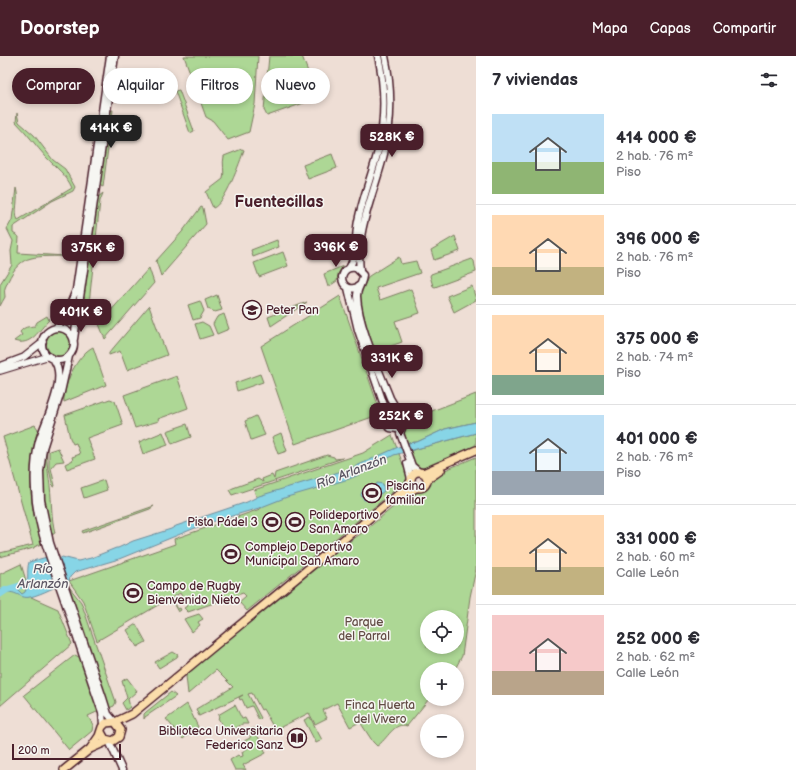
<!DOCTYPE html>
<html lang="es">
<meta charset="utf-8">
<style>
body{margin:0;font-family:"Balsamiq Sans",sans-serif;background:#f7f7f7;color:#2b2b33;height:100vh;display:flex;flex-direction:column;font-size:15px;white-space:nowrap}
*{box-sizing:border-box;margin:0}
p{font-size:13px;color:#7c7c81}
.icon{flex:none;width:22px;height:22px;fill:none;stroke:currentColor;stroke-width:2;stroke-linecap:round;stroke-linejoin:round}
.map{position:relative;flex:1;overflow:hidden}
.side{display:flex;flex-direction:column;background:#fff;width:320px}
.side>*{flex:none}
.hud{position:absolute;left:12px;top:12px;width:380px;height:36px;display:flex;gap:8px}
.tools{position:absolute;left:420px;top:554px;display:grid;gap:8px}
.tools a{display:grid;place-items:center;width:44px;height:44px;border-radius:50%;background:#fff;box-shadow:0 2px 6px #0003;font-size:20px}
.scale{position:absolute;left:12px;bottom:10px;width:109px;box-sizing:border-box;padding-left:4px;border:2px solid #4a1f2b;border-top:0;font-size:11px;line-height:14px;white-space:nowrap;color:#4a1f2b;-webkit-text-stroke:3px #f6f6f2;paint-order:stroke}
.price{position:absolute;translate:-50% -34px;padding:0 9px;border-radius:8px;background:#4a1f2b;color:#fff;font-size:13px;line-height:26px;filter:drop-shadow(0 1px 2px #0008)}
.price::after{content:'';position:absolute;left:50%;top:24px;width:12px;height:9px;margin-left:-6px;background:inherit;clip-path:polygon(0 0,100% 0,50% 100%)}
.price.on{background:#222;color:#fff}
ul{padding:0;list-style:none}
li{display:flex;align-items:center;gap:12px;height:100px;padding:0 16px}
li+li{border-top:1px solid #e1e1e2}
li span{display:grid;place-items:center;flex:none;width:112px;height:80px;border-radius:0px;color:#555}
li>.icon{margin-inline-start:auto}
span .icon{width:48px;height:48px;fill:#fffc;stroke-width:1}
li b{font-size:17px}
h2{display:flex;justify-content:space-between;align-items:center;height:48px;padding:0 16px;font-size:17px}
.chip{padding:0 14px;border-radius:18px;background:#fff;box-shadow:0 2px 6px #0003;font-size:14px;line-height:36px}
.chip.on{background:#4a1f2b;color:#fff}
header{display:flex;align-items:center;gap:24px;box-sizing:border-box;height:56px;padding:0 20px;background:#4a1f2b;color:#fff}
header strong{font-size:19px}
nav{display:flex;gap:22px;margin-inline-start:auto;font-size:14px}
main{display:flex;flex:1;min-height:0}
.map>svg:first-child{display:block}
.green{fill:#add795;stroke:#7c7b60;fill-rule:evenodd}
.water{fill:#87d5e6;stroke:#6f8c9b}
.lines{fill:none;stroke-linecap:round;stroke-linejoin:round}
.river{stroke:#87d5e6;stroke-width:7}
.tertiary-casing{stroke:#4a1f2b;stroke-width:8}
.secondary-casing{stroke:#4a1f2b;stroke-width:9}
.trunk-casing{stroke:#4a1f2b;stroke-width:10}
.tertiary{stroke:#f6f6f2;stroke-width:5.5}
.secondary{stroke:#f6f6f2;stroke-width:6}
.trunk{stroke:#fbddab;stroke-width:7}
.labels{text-anchor:middle;stroke-width:3;stroke-linejoin:round;paint-order:stroke}
.poi-label{font-size:12px;fill:#4a1f2b;stroke:#f6f6f2;text-anchor:start}
.park-label{font-size:12px;fill:#634d46;stroke:#f6f6f2}
.water-label{font-size:13px;font-style:italic;fill:#5c5663;stroke:#f6f6f2}
.district-label{font-size:16px;font-weight:bold;fill:#4a1f2b;stroke:#f6f6f2}
</style>
<header>
<strong>Doorstep</strong>
<nav><a>Mapa</a><a>Capas</a><a>Compartir</a></nav>
</header>
<main>
<div class="map">
<svg width="476" height="714" viewBox="0 0 476 714">
<rect width="100%" height="100%" fill="#eeded5"/>
<filter id="ink" filterUnits="userSpaceOnUse"><feTurbulence type="fractalNoise" baseFrequency=".025" numOctaves="2"/><feDisplacementMap in="SourceGraphic" scale="8" xChannelSelector="R" yChannelSelector="G"/><feConvolveMatrix kernelMatrix="1 2 1 2 8 2 1 2 1" color-interpolation-filters="sRGB"/></filter>
<g filter="url(#ink)">
<!-- green -->
<path class="green" d="M184 0H258L255 48 249 76 228 84 213 65 206 61Z
M269 0H302L318 42 267 60 264 54Z
M179 34 194 75 190 77 175 35Z
M112 54H113L103 131 99 129 109 57Z
M17 57 19 66 34 79 53 104 65 113 75 131 73 135 52 145 13 171V177L19 181 18 197 65 200C31 201 19 197 5 232 4 236 5 238 5 241 4 243 1 248 0 250V228L12 209 11 195 13 185 7 173 12 164 16 132C20 143 13 156 18 164L72 132C66 118 56 112 46 101 36 90 27 77 16 66Z
M242 93 244 94C240 106 225 148 213 152L206 136 223 123C225 115 222 108 224 100Z
M332 98 337 112 308 123 303 109Z
M103 137 100 145 88 257H81L97 142Z
M201 151 203 152 206 168 161 220 156 205 182 176Z
M455 180 460 195 434 204 431 194Z
M277 184 279 191 253 201 251 194Z
M283 196 288 210 259 221 254 207Z
M399 201 401 208 416 205 420 217 376 232 380 244 411 233 420 257 395 265 402 286 377 295 374 292 363 260 360 244 361 235 369 220Z
M472 203 474 205 476 216 435 231 433 230 430 220 431 218Z
M343 210 338 218 337 225 328 231 324 218Z
M149 212 154 227 105 283 99 268Z
M472 230 476 244 454 256 447 240Z
M217 239 222 254 215 256 208 253 205 244Z
M340 240 381 358 295 388 261 290Z
M200 245 204 255 200 262 193 264 188 249Z
M307 246 271 270 268 261Z
M149 250 167 299 127 314 120 295 109 299V297Z
M224 258 229 273 217 278 213 268 217 261Z
M47 260 49 264C39 274 31 291 14 285L22 279 20 276C25 270 28 271 35 270L37 266Z
M202 266 209 270 213 279 200 283 195 268Z
M46 287a13 13 0 1 1 26 0a13 13 0 1 1-26 0Z
M93 291 106 329 64 346C63 329 77 299 93 291Z
M260 318 263 326 237 335 235 327Z
M177 320 188 352 158 363 159 365 135 372 124 339Z
M476 338V366L445 373 417 386 406 387 402 376 411 363Z
M110 343 115 345 123 369 87 382 95 403 67 413 65 408 73 404 72 401 80 398 76 387 73 388 70 382 65 359Z
M256 360 265 379 251 384 245 365Z
M187 368 191 381 172 388 167 375Z
M35 369 38 373C30 399 29 428 33 455 35 466 40 477 41 488L34 491V492L0 501V497L33 489 3 381Z
M163 376 168 389 143 398 139 386Z
M281 377 287 395 278 398 272 381Z
M476 377V392L424 414 415 412 409 395Z
M392 379 407 419 406 425 247 555 239 546 246 540 243 537 188 556 184 552 187 550 180 537 172 542 178 553 180 552 181 554 178 556 170 542 97 585 83 545 69 525 175 488 174 483 260 453 254 434 363 397Z
M48 380H50C44 397 48 413 50 430 52 447 51 461 55 477L52 479 44 449 42 421Z
M58 392 64 405 56 406 51 412 55 430 53 431 49 413V395Z
M327 399 334 401 335 403 343 402 232 439 229 434 233 432 258 423 263 426 262 423 272 419 274 423 275 417Z
M476 401V513L470 541 462 600 455 613H427V643H429L407 670C394 665 387 684 377 690L373 686 360 666 350 671 337 647 323 654 327 662 315 668 309 657 275 674 263 653 261 654 252 637 248 638 261 662 259 664 252 650 246 652 242 643 240 644 239 641 243 639 199 660 196 653 233 631 216 614 188 638 186 620 187 616 340 492 362 477 410 437 426 433 432 423 443 415ZM427 561H457V591H427Z
M104 424 107 434 84 442 81 432Z
M154 450 150 453 83 477 82 475Z
M21 508 31 541 58 553 72 588 0 650V518Z
M66 527 81 546 116 646 114 650 109 652Z
M199 558 203 563 198 566 200 569 192 576 184 563Z
M136 568 146 586 137 591 127 574Z
M173 596 178 599 177 601 159 612 155 606Z
M75 599 81 602 99 655 88 660 93 669 92 675 69 694 24 639Z
M127 622 137 635 128 643 130 651 126 654 122 647 127 642 122 625Z
M171 636 176 640 145 661 144 663V658L146 656Z
M187 648 198 671 183 683 166 663Z
M235 649 242 663 245 662 248 668H242L227 678 218 662 219 661 218 659Z
M310 661 322 684 316 687 304 664Z
M254 672 266 697 243 709 246 714H235L230 704 238 699 240 701 243 700 242 696 248 692 244 685 250 682 251 673Z"/>
<!-- water -->
<path class="water" d="M476 366V377L394 399 385 404 375 412 349 423 287 441 259 452 205 468 119 503 75 516 70 521 69 525C56 530 43 538 30 541 19 544 14 530 0 540V534L8 531 16 532 22 538 25 536C30 526 26 516 29 506L47 501 53 508 62 501 78 505 91 502 116 492H118L133 485 171 473 176 470 247 446 259 440 322 421C330 421 335 415 343 416L407 387 417 386 445 373Z
M377 427 383 428 384 435 372 445 364 444 361 439 363 433 370 432 376 436 380 433 375 431Z"/>
<g class="lines">
<!-- river -->
<path class="river" d="M0 538 6 534 36 525"/>
<!-- tertiary casing -->
<g class="tertiary-casing">
<path id="tertiary" d="M0 310 24 301 43 286
M0 315 49 300"/>
</g>
<!-- secondary casing -->
<g class="secondary-casing">
<path id="secondary" d="M349 212C357 201 355 179 358 165 363 140 373 116 379 91 385 61 385 30 378 0
M360 214C355 176 375 135 384 98 392 66 392 32 385 0
M360 229C352 236 342 231 342 221 344 213 349 211 356 212L363 219C363 227 357 232 357 240 358 269 379 314 390 342L397 354
M348 232 358 274 387 358
M56 272 67 256 76 234 110 0
M42 288a16 16 0 1 1 32 0a16 16 0 1 1-32 0Z
M74 283 115 0
M69 300 61 336 43 392 40 415 41 444 50 487 103 642 108 658 114 665
M52 302C70 320 45 364 39 385 35 400 34 417 35 433 36 466 49 498 59 529 74 571 87 614 102 656L103 669
M403 369 397 373 390 372 386 367 387 358 395 354 400 355 404 359V367L400 377 412 410 419 416
M407 407 411 423
M109 685 122 714"/>
</g>
<!-- trunk casing -->
<g class="trunk-casing">
<path id="trunk" d="M411 424a8 8 0 1 1 16 0a8 8 0 1 1-16 0Z
M423 417 476 394
M428 423 441 414
M404 439 416 432
M115 666 132 658 406 432 411 425
M90 693 99 680 102 671 106 667 115 666 121 674 119 681 113 685 105 683 101 676
M64 714 90 693 108 685"/>
</g>
<!-- tertiary -->
<use href="#tertiary" class="tertiary"/>
<!-- secondary -->
<use href="#secondary" class="secondary"/>
<!-- trunk -->
<use href="#trunk" class="trunk"/>
</g>
</g>
<!-- icons -->
<defs>
<g id="school-ring" transform="scale(1)"><circle r="9.5" fill="#f6f6f2" stroke="#4a1f2b" stroke-width="1.5"/><path d="M0-5L7-2L0 1L-7-2ZM-4 1L0 2.5L4 1V4Q0 6-4 4Z" fill="#4a1f2b"/></g>
<g id="stadium-ring" transform="scale(1)"><circle r="9.5" fill="#f6f6f2" stroke="#4a1f2b" stroke-width="1.5"/><path d="M0-5a6.5 5 0 1 0 0 10a6.5 5 0 1 0 0-10ZM-3.5-1.8h7v3.6h-7Z" fill="#4a1f2b"/></g>
<g id="library-ring" transform="scale(1)"><circle r="9.5" fill="#f6f6f2" stroke="#4a1f2b" stroke-width="1.5"/><path d="M-6-4Q-3-5.5-.7-3.5V5Q-3 3-6 4ZM6-4Q3-5.5 .7-3.5V5Q3 3 6 4Z" fill="#4a1f2b"/></g>
</defs>
<g fill-rule="evenodd">
<use href="#school-ring" x="252" y="254"/>
<use href="#stadium-ring" x="372" y="437"/>
<use href="#stadium-ring" x="272" y="466"/>
<use href="#stadium-ring" x="295" y="466"/>
<use href="#stadium-ring" x="231" y="498"/>
<use href="#stadium-ring" x="133" y="537"/>
<use href="#library-ring" x="297" y="682"/>
</g>
<g class="labels">
<!-- poi labels -->
<g class="poi-label">
<text x="266" y="258">Peter Pan</text>
<text x="386" y="434">Piscina<tspan x="386" dy="14">familiar</tspan></text>
<text x="309" y="463">Polideportivo<tspan x="309" dy="14">San Amaro</tspan></text>
<text x="258" y="470" text-anchor="end">Pista Pádel 3</text>
<text x="245" y="495">Complejo Deportivo<tspan x="245" dy="14">Municipal San Amaro</tspan></text>
<text x="147" y="534">Campo de Rugby<tspan x="147" dy="14">Bienvenido Nieto</tspan></text>
<text x="283" y="679" text-anchor="end">Biblioteca Universitaria<tspan x="283" dy="14">Federico Sanz</tspan></text>
</g>
<!-- park labels -->
<g class="park-label">
<text x="364" y="570">Parque<tspan x="364" dy="14">del Parral</tspan></text>
<text x="380" y="653">Finca Huerta<tspan x="380" dy="14">del Vivero</tspan></text>
</g>
<!-- water labels -->
<g class="water-label">
<text transform="translate(351 415) rotate(-21)" y="5">Río Arlanzón</text>
<text x="43" y="517">Río<tspan x="43" dy="15">Arlanzón</tspan></text>
</g>
<!-- district labels -->
<g class="district-label">
<text x="279" y="151">Fuentecillas</text>
</g>
</g>
</svg>
<div class="tools">
<a><svg class="icon" aria-label="locate" viewBox="0 0 24 24"><circle cx="12" cy="12" r="6"/><path d="M12 2v4M12 18v4M2 12h4M18 12h4"/></svg></a>
<a>+</a>
<a>−</a>
</div>
<div class="scale">200 m</div>
<b class="price on" style="left:111px;top:93px">414K €</b>
<b class="price" style="left:392px;top:102px">528K €</b>
<b class="price" style="left:336px;top:212px">396K €</b>
<b class="price" style="left:93px;top:213px">375K €</b>
<b class="price" style="left:81px;top:277px">401K €</b>
<b class="price" style="left:392px;top:323px">331K €</b>
<b class="price" style="left:401px;top:381px">252K €</b>
<div class="hud">
<a class="chip on">Comprar</a>
<a class="chip">Alquilar</a>
<a class="chip">Filtros</a>
<a class="chip">Nuevo</a>
</div>
</div>
<section class="side">
<h2>7 viviendas<svg class="icon" aria-label="filters" viewBox="0 0 24 24"><path d="M4 7h16M4 17h16"/><circle cx="9" cy="7" r="2"/><circle cx="15" cy="17" r="2"/></svg></h2>
<ul>
<li><span style="background:linear-gradient(#bfe0f5 60%,#8fb573 0)"><svg class="icon" aria-label="home" viewBox="0 0 24 24"><path d="M3 11l9-7 9 7M6 9v11h12V9"/></svg></span><div><b>414 000 €</b><p>2 hab. · 76 m²</p><p>Piso</p></div></li>
<li><span style="background:linear-gradient(#ffd9b3 65%,#c2b280 0)"><svg class="icon" aria-label="home" viewBox="0 0 24 24"><path d="M3 11l9-7 9 7M6 9v11h12V9"/></svg></span><div><b>396 000 €</b><p>2 hab. · 76 m²</p><p>Piso</p></div></li>
<li><span style="background:linear-gradient(#ffd9b3 75%,#7fa58c 0)"><svg class="icon" aria-label="home" viewBox="0 0 24 24"><path d="M3 11l9-7 9 7M6 9v11h12V9"/></svg></span><div><b>375 000 €</b><p>2 hab. · 74 m²</p><p>Piso</p></div></li>
<li><span style="background:linear-gradient(#bfe0f5 70%,#9aa5b1 0)"><svg class="icon" aria-label="home" viewBox="0 0 24 24"><path d="M3 11l9-7 9 7M6 9v11h12V9"/></svg></span><div><b>401 000 €</b><p>2 hab. · 76 m²</p><p>Piso</p></div></li>
<li><span style="background:linear-gradient(#ffd9b3 65%,#c2b280 0)"><svg class="icon" aria-label="home" viewBox="0 0 24 24"><path d="M3 11l9-7 9 7M6 9v11h12V9"/></svg></span><div><b>331 000 €</b><p>2 hab. · 60 m²</p><p>Calle León</p></div></li>
<li><span style="background:linear-gradient(#f6c9c9 70%,#b9a48a 0)"><svg class="icon" aria-label="home" viewBox="0 0 24 24"><path d="M3 11l9-7 9 7M6 9v11h12V9"/></svg></span><div><b>252 000 €</b><p>2 hab. · 62 m²</p><p>Calle León</p></div></li>
</ul>
</section>
</main>
